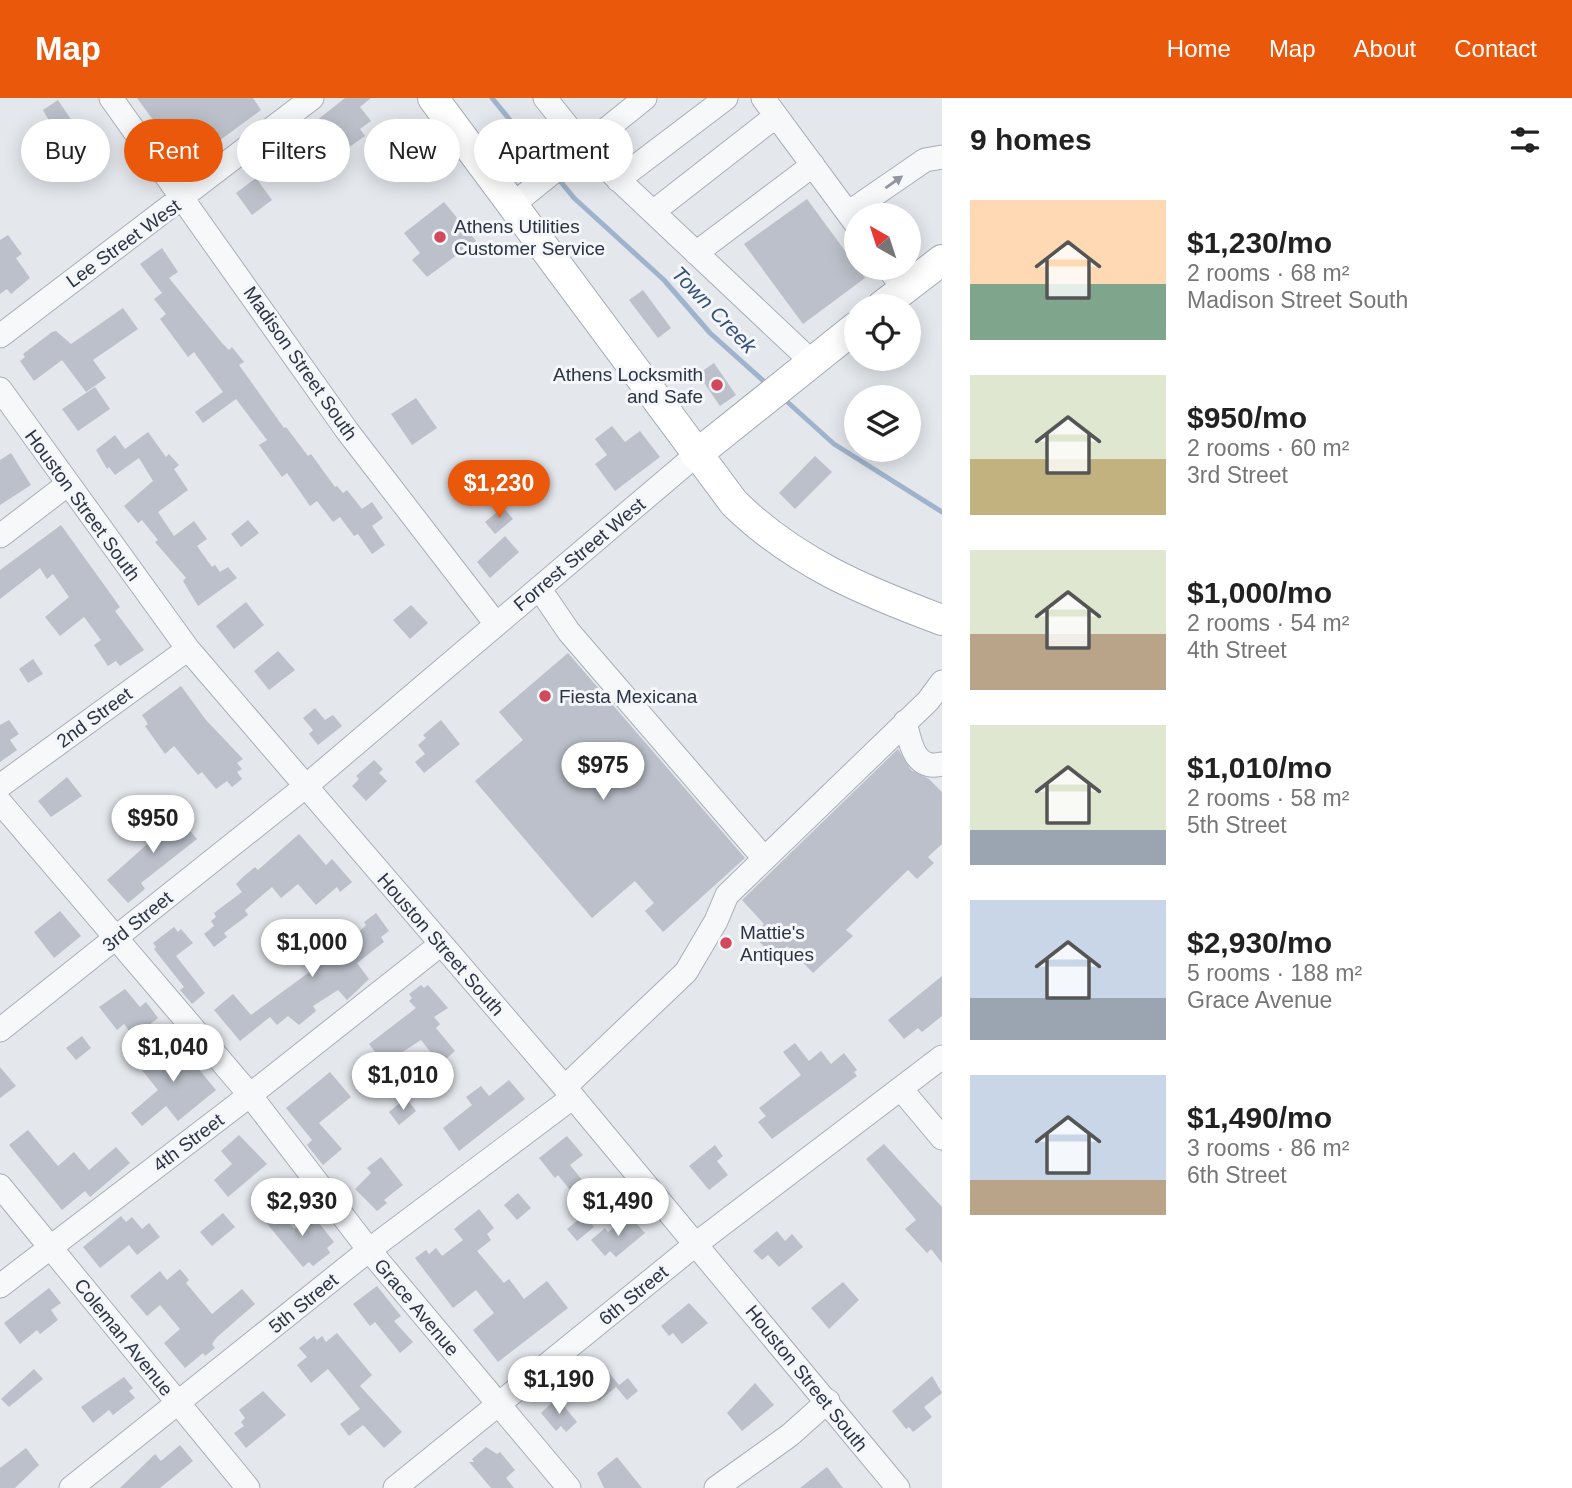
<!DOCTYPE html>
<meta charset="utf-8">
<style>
body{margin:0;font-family:Arial,sans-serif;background:#f2f2f2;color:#222;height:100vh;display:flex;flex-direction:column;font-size:26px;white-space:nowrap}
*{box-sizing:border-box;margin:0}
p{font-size:23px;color:#767676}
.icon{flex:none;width:38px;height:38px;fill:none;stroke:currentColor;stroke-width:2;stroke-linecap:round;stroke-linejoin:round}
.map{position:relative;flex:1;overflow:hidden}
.side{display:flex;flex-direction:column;background:#fff;width:630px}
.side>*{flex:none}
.hud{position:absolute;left:21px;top:21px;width:665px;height:63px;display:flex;gap:14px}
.needle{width:46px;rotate:321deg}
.buttons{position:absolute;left:844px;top:105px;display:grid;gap:14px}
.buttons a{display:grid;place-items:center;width:77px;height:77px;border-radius:50%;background:#fff;box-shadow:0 4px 18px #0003;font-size:35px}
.price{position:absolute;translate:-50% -60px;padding:0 16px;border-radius:24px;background:#fff;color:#222;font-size:23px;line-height:46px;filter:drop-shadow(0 2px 4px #0008)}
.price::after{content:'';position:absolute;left:50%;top:42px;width:21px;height:16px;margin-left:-10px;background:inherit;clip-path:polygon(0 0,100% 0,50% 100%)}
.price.selected{background:#ea580c;color:#fff}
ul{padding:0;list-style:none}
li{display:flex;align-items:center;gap:21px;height:175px;padding:0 28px}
li span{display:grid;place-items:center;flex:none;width:196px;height:140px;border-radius:0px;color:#555}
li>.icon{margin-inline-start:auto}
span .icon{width:84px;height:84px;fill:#fffc;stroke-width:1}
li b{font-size:30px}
h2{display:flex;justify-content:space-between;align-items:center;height:84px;padding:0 28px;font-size:30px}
.tag{padding:0 24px;border-radius:32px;background:#fff;box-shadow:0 4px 18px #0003;font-size:24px;line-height:63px}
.tag.selected{background:#ea580c;color:#fff}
header{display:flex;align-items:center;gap:42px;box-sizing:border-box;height:98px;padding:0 35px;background:#ea580c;color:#fff}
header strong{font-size:33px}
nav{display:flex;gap:38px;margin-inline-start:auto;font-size:24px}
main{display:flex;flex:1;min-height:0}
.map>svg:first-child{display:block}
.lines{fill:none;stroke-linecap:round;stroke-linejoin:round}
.stream{stroke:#9fb4cc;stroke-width:5}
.building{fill:#bbc0ca}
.minor-casing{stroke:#a9aeb7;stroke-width:25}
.major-casing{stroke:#a3abb8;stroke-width:32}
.minor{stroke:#f7f8fa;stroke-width:23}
.major{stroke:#fff;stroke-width:30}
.oneway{fill:#9196a0}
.poi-dot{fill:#d1495b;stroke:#f4f6f9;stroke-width:2.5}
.labels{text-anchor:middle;stroke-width:6;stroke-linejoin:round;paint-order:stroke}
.poi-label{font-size:19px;fill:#2b3445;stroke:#f4f6f9;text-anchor:start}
.street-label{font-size:19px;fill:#2b3445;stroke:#f4f6f9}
.water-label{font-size:21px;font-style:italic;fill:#34527a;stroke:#f4f6f9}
</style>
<header>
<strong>Map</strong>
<nav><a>Home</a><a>Map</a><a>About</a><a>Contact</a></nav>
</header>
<main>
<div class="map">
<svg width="942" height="1390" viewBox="0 0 942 1390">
<rect width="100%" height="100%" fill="#e4e7ec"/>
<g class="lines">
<!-- stream -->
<path class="stream" d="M492 0 550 71
M556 78 574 100 664 182 710 235 768 287
M783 300 834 346 942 414"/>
</g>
<!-- building -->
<path class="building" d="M137 0H253L261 12 186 67Z
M345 0H371L360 9 371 23 360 31 365 38 319 70 307 55 328 39 316 23Z
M58 2 94 56 72 71 53 42 58 39 43 12Z
M256 80 272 102 252 117 236 95Z
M807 101 865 180 803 226 744 146Z
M444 104 476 143 427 179 412 162 420 155 404 135Z
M8 137 22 156 16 160 30 180 11 196 7 191 0 196V142Z
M162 150 178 174 169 180 222 245 229 252 232 249 244 264 239 267 284 330 286 329 308 358 311 356 335 389 337 388 343 395 347 392 362 411 372 404 383 420 372 428 385 447 372 456 358 436 354 438 340 419 333 424 317 403 310 408 287 375 282 379 259 347 267 342 236 301 203 325 195 314 223 294 194 254 188 259 160 221 166 216 154 201 162 195 140 166Z
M643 192 671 230 658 240 629 202Z
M123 210 138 231 93 262 106 280 86 294 62 262 34 283 20 263 25 259 23 256 52 234 56 233 71 246Z
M714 265 736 297 720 308 698 276Z
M95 289 110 311 78 333 62 311Z
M416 300 437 330 412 347 391 316Z
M612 328 625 344 640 333 660 359 615 393 595 366 607 357 595 341Z
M148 334 166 359 169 356 179 367 174 371 188 392 158 414 174 438 194 423 207 441 197 448 212 469 215 467 220 474 228 469 237 480 198 508 183 483 186 480 155 444 158 442 142 422 138 425 124 408 153 383 139 360 115 377 109 369 107 371 96 352 115 337 125 351Z
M11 355 31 387 0 407V362Z
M815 358 832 374 795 411 779 395Z
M503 409 513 421 495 436 485 424Z
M248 422 259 435 241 449 231 436Z
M61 427 120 509 115 513 144 552 120 568 116 563 108 568 94 547 101 542 84 519 60 538 45 519 69 499 53 476 47 481 40 470 0 501V472Z
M505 438 519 454 490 480 477 464Z
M246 504 264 527 234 551 216 528Z
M411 507 428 525 410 541 393 522Z
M278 553 295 572 269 592 254 573Z
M568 555 745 760 663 834 645 813 654 805 635 783 592 820 475 683 523 642 499 614Z
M33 561 43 576 28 585 19 571Z
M181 588 206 622 243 661 237 665 242 671 237 674 242 681 232 689 227 683 216 691 202 674 198 677 174 648 165 656 145 628 148 626 142 617Z
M315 610 325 622 333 617 342 628 318 647 309 636 313 632 303 620Z
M9 622 19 636 10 642 17 652 0 664V627Z
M441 622 460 646 424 675 415 664 425 656 418 647 426 640 423 637Z
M898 651 911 672 929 681 942 694V746L928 759 934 765 917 781 908 772 846 832 853 838 813 875 787 848 775 860 753 837 764 826 742 802Z
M374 662 383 671 379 675 387 683 366 703 352 688 359 681 356 678Z
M67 679 82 698 51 719 38 703Z
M168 708 197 741 141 785 145 791 128 805 107 782 162 733 152 721Z
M299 736 326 767 332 761 352 784 340 794 337 789 316 807 298 786 281 800 272 789 245 812 248 817 224 835 227 839 214 849 204 836 214 828 211 823 216 819 214 815 242 794 236 786 243 779 255 769 258 772Z
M60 813 81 838 54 860 34 834Z
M376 815 389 833 381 839 384 844 357 865 369 881 347 902 338 892 313 908 316 913 299 927 288 918 277 927 270 919 240 943 214 912 233 896 251 917 319 867 296 837 315 823 336 851 358 835 366 827 364 824Z
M174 829 178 834 181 831 193 845 176 858 205 895 192 906 180 892 184 889 154 851 156 849 153 845Z
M942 878V918L922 934 918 930 904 941 888 922Z
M421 887 424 890 428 887 448 910 434 919 440 926 436 930 455 953 440 966 421 942 384 966 369 946 416 910 409 903 412 900 409 896Z
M125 891 140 909 146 904 158 920 134 939 124 926 117 932 99 909Z
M82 938 91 950 76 962 66 950Z
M174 941 216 992 178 1023 166 1008 142 1028 131 1015 158 992 141 971 145 968 143 965Z
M795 945 809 963 821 953 831 966 844 955 857 972 854 974 857 978 772 1041 758 1024 766 1018 759 1010 801 977 783 954Z
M0 969 16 988 0 1000Z
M330 974 351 999 319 1025 342 1051 323 1067 307 1047 312 1042 286 1010Z
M509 982 525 1001 459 1053 443 1030 472 1007 466 999 481 988 489 998Z
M406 1000 416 1013 399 1027 389 1014Z
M28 1032 58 1068 74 1054 89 1072 116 1049 130 1065 90 1099 85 1093 62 1112 9 1047Z
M239 1037 267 1066 228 1099 214 1082 232 1066 221 1053Z
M567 1038 583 1057 570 1067 586 1087 574 1097 558 1077 555 1080 539 1060Z
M884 1046 942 1109V1165L931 1151 927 1155 905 1131 916 1122 866 1061Z
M715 1047 723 1058 717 1063 728 1077 709 1092 689 1068Z
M381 1059 403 1087 384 1102 387 1105 377 1113 355 1091 371 1075 367 1070Z
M518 1095 531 1110 517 1122 504 1107Z
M278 1111 294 1131 312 1116 334 1144 327 1150 330 1155 313 1168 309 1164 303 1169 264 1122Z
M479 1111 494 1130 487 1136 491 1142 477 1153 504 1185 509 1181 524 1201 547 1183 568 1210 498 1264 473 1232 494 1215 476 1192 453 1210 415 1160 426 1152 429 1156 436 1150 442 1158 463 1142 454 1131Z
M223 1115 235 1129 212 1148 200 1134Z
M584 1117 594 1129 577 1143 567 1131Z
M121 1118 126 1124 132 1119 142 1131 149 1125 160 1139 137 1157 129 1147 100 1170 83 1149Z
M624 1121 629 1127 634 1123 645 1135 616 1159 610 1153 605 1158 591 1142 605 1130 608 1134Z
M777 1133 785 1143 792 1136 803 1149 779 1169 768 1157 762 1162 753 1153Z
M180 1171 189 1182 186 1185 212 1216 242 1191 255 1206 216 1240 212 1246 215 1250 205 1258 203 1255 185 1270 164 1245 180 1231 160 1207 147 1218 130 1198 160 1173 167 1182Z
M843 1184 859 1202 829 1231 811 1210Z
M377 1188 401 1218 394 1223 413 1244 400 1255 375 1224 370 1228 353 1206Z
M49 1190 61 1205 51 1212 58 1222 40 1236 37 1232 20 1246 4 1225Z
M689 1205 708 1225 682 1246 673 1235 669 1238 661 1228Z
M337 1235 372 1277 360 1288 402 1334 384 1350 363 1327 349 1338 340 1326 360 1311 328 1271 311 1285 297 1267 307 1259 299 1250 314 1238 317 1242 322 1238 326 1244Z
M34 1271 43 1281 9 1309 1 1301Z
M606 1271 619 1287 628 1280 638 1293 627 1302 616 1289 599 1303 585 1285Z
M932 1278 942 1295 924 1309 932 1319 913 1334 909 1329 906 1331 892 1313Z
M124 1279 133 1290 129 1293 135 1300 113 1317 109 1312 93 1325 81 1309Z
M755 1285 774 1307 742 1333 727 1315Z
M263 1293 286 1317 246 1350 234 1335 244 1328 241 1324 245 1320 239 1312Z
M557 1300 577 1324 566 1334 561 1328 556 1333 541 1315Z
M180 1347 193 1363 160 1390H120L155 1356 161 1363Z
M486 1349 497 1356 500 1354 515 1372 506 1380 514 1390H491L469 1364H474L472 1361Z
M26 1350 39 1367 15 1390H0V1370Z
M617 1359 642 1390H604L597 1375Z
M827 1369 843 1390H800Z"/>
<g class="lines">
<!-- minor casing -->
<g class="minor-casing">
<path id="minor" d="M111 0 348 334 496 526
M545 0 584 49 812 264
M763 0 856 126
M618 82 726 0
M511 108 645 0
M653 114 776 18
M848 115 925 62 942 59
M696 155 813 67
M888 170 904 191
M0 238 312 0
M0 291 188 551 573 999 898 1390
M0 438 68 386
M539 490 569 534 763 759
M905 624C910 644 914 673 942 666
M0 688 188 551
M0 704 250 997 369 1152 569 1390
M0 932 306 688 696 357
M565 989 686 874 716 823 727 797 928 603 942 584
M901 991 942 1040
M0 1088 248 1390
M0 1188 250 997 441 846
M71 1390 369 1152 573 999
M395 1390 696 1146 942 959
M716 1390 790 1337 828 1303"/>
</g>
<!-- major casing -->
<g class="major-casing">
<path id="major" d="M433 0 734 405C794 464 864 493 942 522
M882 208 942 162
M696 357 856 229"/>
</g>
<!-- minor -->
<use href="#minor" class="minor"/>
<!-- major -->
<use href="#major" class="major"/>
</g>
<!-- one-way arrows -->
<defs><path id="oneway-solid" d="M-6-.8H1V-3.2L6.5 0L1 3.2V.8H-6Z" transform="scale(1.75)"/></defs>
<use class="oneway" href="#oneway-solid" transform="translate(894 84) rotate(-35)"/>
<!-- markers -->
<g class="poi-dot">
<circle cx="440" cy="139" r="7"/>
<circle cx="717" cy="287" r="7"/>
<circle cx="545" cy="598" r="7"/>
<circle cx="726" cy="845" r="7"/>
</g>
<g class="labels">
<!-- poi labels -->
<g class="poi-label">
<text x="454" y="135">Athens Utilities<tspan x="454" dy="22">Customer Service</tspan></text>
<text x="703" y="283" text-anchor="end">Athens Locksmith<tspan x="703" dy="22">and Safe</tspan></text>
<text x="559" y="605">Fiesta Mexicana</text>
<text x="740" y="841">Mattie's<tspan x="740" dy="22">Antiques</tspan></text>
</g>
<!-- street labels -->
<g class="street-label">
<text transform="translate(123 145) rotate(-36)" y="7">Lee Street West</text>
<text transform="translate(301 265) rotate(55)" y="7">Madison Street South</text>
<text transform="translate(83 407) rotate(54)" y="7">Houston Street South</text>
<text transform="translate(579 456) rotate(-40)" y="7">Forrest Street West</text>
<text transform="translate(94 619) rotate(-36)" y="7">2nd Street</text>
<text transform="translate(137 823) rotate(-39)" y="7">3rd Street</text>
<text transform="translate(441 846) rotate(49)" y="7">Houston Street South</text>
<text transform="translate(188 1044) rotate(-37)" y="7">4th Street</text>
<text transform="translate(633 1197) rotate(-39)" y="7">6th Street</text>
<text transform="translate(303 1205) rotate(-39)" y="7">5th Street</text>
<text transform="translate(417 1209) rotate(50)" y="7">Grace Avenue</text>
<text transform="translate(124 1239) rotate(51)" y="7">Coleman Avenue</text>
<text transform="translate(807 1280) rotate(51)" y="7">Houston Street South</text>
</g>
<!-- water labels -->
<g class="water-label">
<text transform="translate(714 212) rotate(46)" y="7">Town Creek</text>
</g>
</g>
</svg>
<div class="buttons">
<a><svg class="needle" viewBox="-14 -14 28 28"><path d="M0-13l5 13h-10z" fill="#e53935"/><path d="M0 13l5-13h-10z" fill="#767676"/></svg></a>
<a><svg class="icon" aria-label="locate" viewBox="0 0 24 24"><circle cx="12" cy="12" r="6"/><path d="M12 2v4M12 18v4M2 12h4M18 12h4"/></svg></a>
<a><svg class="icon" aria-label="layers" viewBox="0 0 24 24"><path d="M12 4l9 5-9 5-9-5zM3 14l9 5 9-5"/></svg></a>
</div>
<b class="price selected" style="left:499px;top:422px">$1,230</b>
<b class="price" style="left:603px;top:704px">$975</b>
<b class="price" style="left:153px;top:757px">$950</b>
<b class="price" style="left:312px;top:881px">$1,000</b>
<b class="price" style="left:173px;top:986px">$1,040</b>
<b class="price" style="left:403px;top:1014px">$1,010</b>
<b class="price" style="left:302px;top:1140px">$2,930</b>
<b class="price" style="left:618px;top:1140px">$1,490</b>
<b class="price" style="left:559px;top:1318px">$1,190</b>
<div class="hud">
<a class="tag">Buy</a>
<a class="tag selected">Rent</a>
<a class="tag">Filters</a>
<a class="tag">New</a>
<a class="tag">Apartment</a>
</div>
</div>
<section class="side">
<h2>9 homes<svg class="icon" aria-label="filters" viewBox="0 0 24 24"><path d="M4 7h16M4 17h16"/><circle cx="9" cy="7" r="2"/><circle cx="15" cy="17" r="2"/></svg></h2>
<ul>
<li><span style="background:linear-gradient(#ffd9b3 60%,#7fa58c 0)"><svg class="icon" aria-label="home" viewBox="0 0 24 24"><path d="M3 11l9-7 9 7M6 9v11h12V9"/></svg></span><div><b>$1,230/mo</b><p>2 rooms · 68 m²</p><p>Madison Street South</p></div></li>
<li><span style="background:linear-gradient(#dfe7d0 60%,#c2b280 0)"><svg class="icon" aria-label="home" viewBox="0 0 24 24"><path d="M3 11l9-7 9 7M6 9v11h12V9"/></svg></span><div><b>$950/mo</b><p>2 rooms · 60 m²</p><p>3rd Street</p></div></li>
<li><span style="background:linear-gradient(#dfe7d0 60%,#b9a48a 0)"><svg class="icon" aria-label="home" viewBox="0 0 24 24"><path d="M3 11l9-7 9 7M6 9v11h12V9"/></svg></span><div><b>$1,000/mo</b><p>2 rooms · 54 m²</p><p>4th Street</p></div></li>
<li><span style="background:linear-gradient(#dfe7d0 75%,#9aa5b1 0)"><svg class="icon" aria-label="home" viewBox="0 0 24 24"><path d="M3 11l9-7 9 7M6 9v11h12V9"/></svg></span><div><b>$1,010/mo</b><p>2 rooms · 58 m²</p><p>5th Street</p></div></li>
<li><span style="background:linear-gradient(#c9d6e8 70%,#9aa5b1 0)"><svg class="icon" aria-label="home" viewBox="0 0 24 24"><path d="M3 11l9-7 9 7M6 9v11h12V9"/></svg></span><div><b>$2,930/mo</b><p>5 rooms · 188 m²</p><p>Grace Avenue</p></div></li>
<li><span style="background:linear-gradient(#c9d6e8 75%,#b9a48a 0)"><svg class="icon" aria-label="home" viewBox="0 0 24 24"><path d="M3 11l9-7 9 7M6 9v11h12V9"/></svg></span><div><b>$1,490/mo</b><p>3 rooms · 86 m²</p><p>6th Street</p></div></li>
</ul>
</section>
</main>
